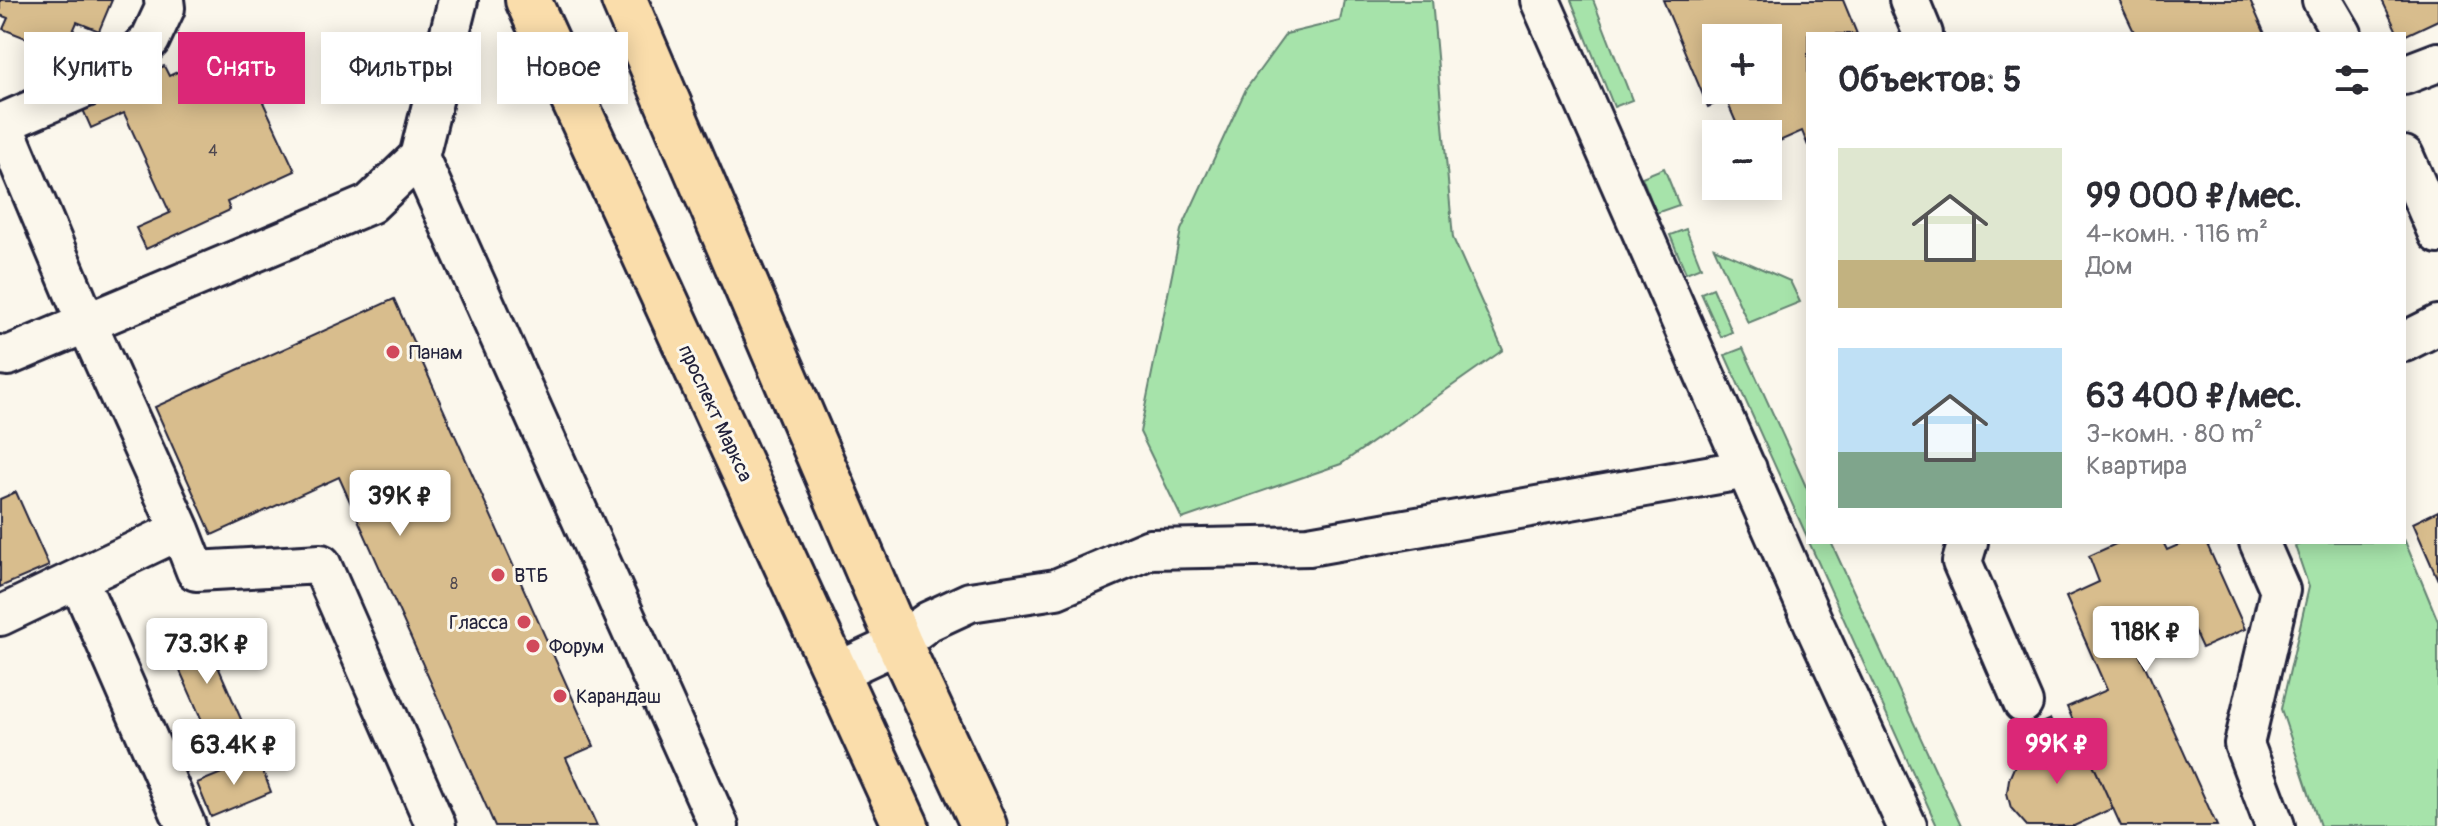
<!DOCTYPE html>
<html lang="ru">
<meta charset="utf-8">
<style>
body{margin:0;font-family:Pangolin,sans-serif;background:#f7f7f7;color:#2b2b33;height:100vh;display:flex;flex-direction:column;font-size:30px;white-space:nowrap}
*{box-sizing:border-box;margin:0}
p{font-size:26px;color:#7c7c81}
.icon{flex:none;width:44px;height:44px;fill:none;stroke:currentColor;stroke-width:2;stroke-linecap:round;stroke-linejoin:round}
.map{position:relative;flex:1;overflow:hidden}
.panel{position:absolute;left:1806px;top:32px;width:600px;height:512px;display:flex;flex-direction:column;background:#fff;border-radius:0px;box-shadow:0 4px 20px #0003}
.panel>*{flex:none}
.guide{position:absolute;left:24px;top:32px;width:760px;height:72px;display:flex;gap:16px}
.controls{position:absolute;left:1702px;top:24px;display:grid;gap:16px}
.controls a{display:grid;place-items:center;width:80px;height:80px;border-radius:0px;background:#fff;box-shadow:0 4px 20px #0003;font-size:40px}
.price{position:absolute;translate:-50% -68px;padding:0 18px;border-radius:8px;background:#fff;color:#222;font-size:26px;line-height:52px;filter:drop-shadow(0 2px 4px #0008)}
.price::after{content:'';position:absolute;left:50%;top:48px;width:24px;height:18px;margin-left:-12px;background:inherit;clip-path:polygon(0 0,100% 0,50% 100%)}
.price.on{background:#db2777;color:#fff}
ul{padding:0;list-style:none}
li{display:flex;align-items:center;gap:24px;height:200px;padding:0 32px}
li span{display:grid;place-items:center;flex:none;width:224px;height:160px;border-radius:0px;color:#555}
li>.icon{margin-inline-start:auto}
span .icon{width:96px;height:96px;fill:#fffc;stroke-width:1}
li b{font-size:34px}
h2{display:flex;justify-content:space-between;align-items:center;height:96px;padding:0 32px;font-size:34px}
.chip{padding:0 28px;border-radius:0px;background:#fff;box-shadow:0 4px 20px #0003;font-size:28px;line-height:72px}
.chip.on{background:#db2777;color:#fff}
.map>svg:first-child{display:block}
.green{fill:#a6e3aa;stroke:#648272;stroke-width:2}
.building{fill:#d8bd8d;stroke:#22223b;stroke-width:2;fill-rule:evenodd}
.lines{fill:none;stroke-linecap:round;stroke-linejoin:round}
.minor-casing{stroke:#22223b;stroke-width:44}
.major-casing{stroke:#22223b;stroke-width:50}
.minor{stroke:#fbf7ec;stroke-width:38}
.major{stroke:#faddab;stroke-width:44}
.poi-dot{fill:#d1495b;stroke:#fbf7ec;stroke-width:3}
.labels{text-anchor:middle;stroke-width:6;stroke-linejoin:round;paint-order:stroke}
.number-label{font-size:16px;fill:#504950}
.poi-label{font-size:20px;fill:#22223b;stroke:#fbf7ec;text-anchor:start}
.street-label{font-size:20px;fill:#22223b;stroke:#fbf7ec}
</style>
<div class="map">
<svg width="2438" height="826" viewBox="0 0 2438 826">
<rect width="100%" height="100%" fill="#fbf7ec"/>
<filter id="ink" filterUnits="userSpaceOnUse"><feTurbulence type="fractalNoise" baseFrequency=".0125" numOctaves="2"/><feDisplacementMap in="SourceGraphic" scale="16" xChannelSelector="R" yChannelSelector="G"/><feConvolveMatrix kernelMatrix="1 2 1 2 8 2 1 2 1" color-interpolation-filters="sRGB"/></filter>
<g filter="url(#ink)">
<!-- green -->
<path class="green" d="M1344 0H1432L1453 238 1503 350 1341 464 1182 519 1140 432 1181 230 1246 89 1286 34 1340 21Z
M1571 0H1593L1632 100 1614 107Z
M1664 168 1679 205 1656 213 1642 177Z
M1686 229 1701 267 1686 273 1670 235Z
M1714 248 1790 281 1800 302 1748 323Z
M1713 288 1732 332 1721 337 1701 293Z
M1743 348 1808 491V539L1725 355Z
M2404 539 2438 621V826H2320L2281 709 2309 587 2295 546 2306 542H2404Z
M1809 542H1831L1961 826H1937Z"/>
<!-- building -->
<path class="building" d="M0 0H112L99 31 77 22 68 43 50 36 46 46 3 29 8 18 0 15Z
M1663 0H1843L1857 34H1808V146L1802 131 1768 146V134H1741L1726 99 1708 107ZM1716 38H1768V90H1716Z
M2119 0H2250L2265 34H2135Z
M2382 0H2438V20L2404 36 2398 34Z
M236 44 295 171 227 202 230 210 146 249 136 228 170 213 124 113 91 128 81 105 164 66 169 76Z
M394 299 594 746 566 758 597 826H495L339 477 212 535 155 407Z
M16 492 49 566 0 587V499Z
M2438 511V580L2413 523Z
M2120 542H2163L2167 550 2185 542H2206L2245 629 2202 648 2190 622 2136 646 2217 826H2121L2067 707 2107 690 2066 597 2099 582 2089 556Z
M203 632 244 726 211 741 169 646Z
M2050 719 2059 740 2036 750 2028 729Z
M2078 731 2113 808 2074 826H2027L2011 808 2007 793 2009 779 2015 765 2026 755Z
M258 758 271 792 211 817 197 783Z"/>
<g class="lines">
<!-- minor casing -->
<g class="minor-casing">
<path id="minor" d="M458 0 419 157 719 826
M1540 0 1815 626 1907 826
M1909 0 1923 34
M2322 0 2342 34
M2404 75 2438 62
M0 124 114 75 150 40 165 8 164 0
M2404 156 2438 234
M2404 342 2438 325
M0 355 8 356 370 204 419 157
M180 530 196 571 321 564 436 826
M1968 542 1962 562 2023 703
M2259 542 2280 590 2244 744 2275 826
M79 581 186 826
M0 616 180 530 87 324 2 122
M835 673 899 643 929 621 970 602 1056 589 1150 549 1309 546 1747 469"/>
</g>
<!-- major casing -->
<g class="major-casing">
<path id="major" d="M528 0 906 826
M624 0 899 643 984 826"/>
</g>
<!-- minor -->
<use href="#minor" class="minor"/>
<!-- major -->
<use href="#major" class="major"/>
</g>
</g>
<!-- markers -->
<g class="poi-dot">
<circle cx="393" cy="352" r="8"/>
<circle cx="498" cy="575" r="8"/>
<circle cx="524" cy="622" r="8"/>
<circle cx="533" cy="646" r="8"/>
<circle cx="560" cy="696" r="8"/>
</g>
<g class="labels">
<!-- number labels -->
<g class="number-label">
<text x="213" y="156">4</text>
<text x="454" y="589">8</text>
</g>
<!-- poi labels -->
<g class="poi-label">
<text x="409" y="359">Панам</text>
<text x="514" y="582">ВТБ</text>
<text x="508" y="629" text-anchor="end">Гласса</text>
<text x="549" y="653">Форум</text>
<text x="576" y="703">Карандаш</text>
</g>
<!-- street labels -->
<g class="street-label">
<text transform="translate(716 413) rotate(65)" y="7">проспект Маркса</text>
</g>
</g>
</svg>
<div class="controls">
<a>+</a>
<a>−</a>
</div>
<b class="price" style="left:400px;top:538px">39K ₽</b>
<b class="price" style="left:2146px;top:674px">118K ₽</b>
<b class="price" style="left:207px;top:686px">73.3K ₽</b>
<b class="price on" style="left:2057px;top:786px">99K ₽</b>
<b class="price" style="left:234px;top:787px">63.4K ₽</b>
<div class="guide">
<a class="chip">Купить</a>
<a class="chip on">Снять</a>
<a class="chip">Фильтры</a>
<a class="chip">Новое</a>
</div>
<section class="panel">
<h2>Объектов: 5<svg class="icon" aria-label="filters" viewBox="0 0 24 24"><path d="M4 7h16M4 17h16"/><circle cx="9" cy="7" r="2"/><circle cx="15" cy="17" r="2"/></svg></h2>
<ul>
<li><span style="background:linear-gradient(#dfe7d0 70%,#c2b280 0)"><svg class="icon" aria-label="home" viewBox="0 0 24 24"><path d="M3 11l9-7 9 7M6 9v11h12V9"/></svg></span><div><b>99 000 ₽/мес.</b><p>4-комн. · 116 m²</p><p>Дом</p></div></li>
<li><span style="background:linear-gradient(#bfe0f5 65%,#7fa58c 0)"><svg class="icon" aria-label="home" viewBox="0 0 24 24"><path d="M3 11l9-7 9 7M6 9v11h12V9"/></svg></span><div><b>63 400 ₽/мес.</b><p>3-комн. · 80 m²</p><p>Квартира</p></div></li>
</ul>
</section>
</div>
